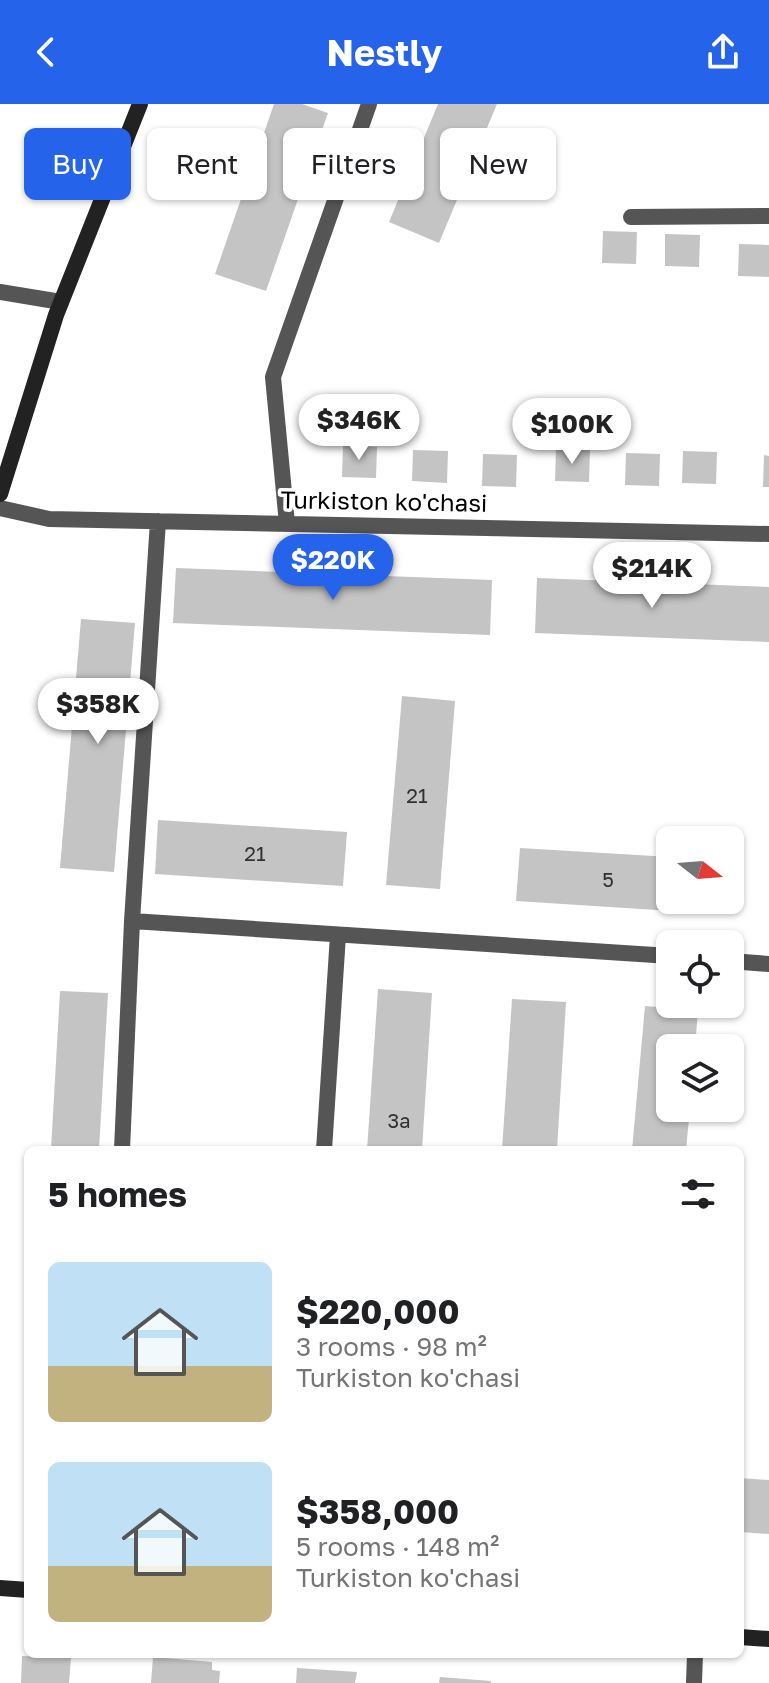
<!DOCTYPE html>
<meta charset="utf-8">
<style>
body{margin:0;font-family:"Golos Text",sans-serif;background:#f6f6f6;color:#202124;height:100vh;display:flex;flex-direction:column;font-size:30px;white-space:nowrap}
*{box-sizing:border-box;margin:0}
p{font-size:26px;color:#757577}
.icon{flex:none;width:44px;height:44px;fill:none;stroke:currentColor;stroke-width:2;stroke-linecap:round;stroke-linejoin:round}
.map{position:relative;flex:1;overflow:hidden}
.details{position:absolute;left:24px;top:1042px;width:720px;height:512px;display:flex;flex-direction:column;background:#fff;border-radius:12px;box-shadow:0 2px 6px #0004}
.details>*{flex:none}
.banner{position:absolute;left:24px;top:24px;width:722px;height:72px;display:flex;gap:16px}
.needle{width:52px;rotate:107deg}
.tools{position:absolute;left:656px;top:722px;display:grid;gap:16px}
.tools a{display:grid;place-items:center;width:88px;height:88px;border-radius:12px;background:#fff;box-shadow:0 2px 6px #0004;font-size:40px}
.price{position:absolute;translate:-50% -68px;padding:0 18px;border-radius:28px;background:#fff;color:#222;font-size:26px;line-height:52px;filter:drop-shadow(0 2px 4px #0008)}
.price::after{content:'';position:absolute;left:50%;top:48px;width:24px;height:18px;margin-left:-12px;background:inherit;clip-path:polygon(0 0,100% 0,50% 100%)}
.price.on{background:#2563eb;color:#fff}
ul{padding:0;list-style:none}
li{display:flex;align-items:center;gap:24px;height:200px;padding:0 24px}
li span{display:grid;place-items:center;flex:none;width:224px;height:160px;border-radius:12px;color:#555}
li>.icon{margin-inline-start:auto}
span .icon{width:96px;height:96px;fill:#fffc;stroke-width:1}
li b{font-size:34px}
h2{display:flex;justify-content:space-between;align-items:center;height:96px;padding:0 24px;font-size:34px}
.chip{padding:0 28px;border-radius:12px;background:#fff;box-shadow:0 2px 6px #0004;font-size:28px;line-height:72px}
.chip.on{background:#2563eb;color:#fff}
header{display:flex;justify-content:space-between;align-items:center;height:104px;padding:0 24px;background:#2563eb;color:#fff;font-size:36px;font-weight:700}
.map>svg:first-child{display:block}
.building{fill:#c4c4c4}
.lines{fill:none;stroke-linecap:round;stroke-linejoin:round}
.street{stroke:#555;stroke-width:16}
.secondary{stroke:#222;stroke-width:16}
.labels{text-anchor:middle;stroke-width:7;stroke-linejoin:round;paint-order:stroke}
.number-label{font-size:20px;fill:#313131}
.street-label{font-size:24px;fill:#000;stroke:#fff}
</style>
<header><svg class="icon" aria-label="back" viewBox="0 0 24 24"><path d="M15 5l-7 7 7 7"/></svg>Nestly<svg class="icon" aria-label="share" viewBox="0 0 24 24"><path d="M12 15V3M7 8l5-5 5 5M5 13v7h14v-7"/></svg></header>
<div class="map">
<svg width="769" height="1579" viewBox="0 0 769 1579">
<rect width="100%" height="100%" fill="#fff"/>
<!-- building -->
<path class="building" d="M274 0H302L328 9 266 187 215 170Z
M438 0H497L439 139 389 118Z
M603 127 637 128 636 160 602 159Z
M665 130 700 131 699 163 665 162Z
M739 140 769 141V173L738 172Z
M343 341 377 343 376 374 342 373Z
M556 345 590 346 589 378 555 377Z
M413 346 448 347 447 379 412 377Z
M683 347 717 348 716 380 682 379Z
M626 349 660 350 659 382 625 381Z
M483 350 517 351 516 383 482 382Z
M764 351 769 352V383H763Z
M176 464 492 476 490 531 173 519Z
M537 474 769 483V538L535 529Z
M81 515 135 519 114 768 60 764Z
M402 592 455 597 440 785 386 781Z
M158 716 347 728 343 782 155 770Z
M520 744 670 753V796H705L704 809 516 797Z
M378 885 432 889 422 1046H367Z
M60 887 108 889 99 1046H51Z
M512 895 566 898 557 1046H502Z
M645 902 698 906 695 944H670V1004H690L686 1046H632Z
M740 1374 769 1376V1430L740 1428Z
M22 1552 71 1554 69 1579H21Z
M153 1553 212 1558V1566L220 1567 219 1579H151Z
M297 1564 357 1568 355 1579H296Z
M440 1573 491 1577V1579H439Z"/>
<g class="lines">
<!-- street -->
<path class="street" d="M631 113 769 112
M0 188 61 198
M0 404 49 415 769 430
M287 420 273 273 369 0
M132 817 670 852
M730 857 769 860
M122 1046 132 817 158 417
M324 1046 338 831
M694 1579 695 1550"/>
<!-- secondary -->
<path class="secondary" d="M0 390 56 211 140 0
M0 1484 28 1486
M740 1533 769 1535"/>
</g>
<g class="labels">
<!-- number labels -->
<g class="number-label">
<text x="417" y="699">21</text>
<text x="255" y="757">21</text>
<text x="608" y="783">5</text>
<text x="399" y="1024">3a</text>
</g>
<!-- street labels -->
<g class="street-label">
<text transform="translate(384 398) rotate(1)" y="8">Turkiston ko'chasi</text>
</g>
</g>
</svg>
<div class="tools">
<a><svg class="needle" viewBox="-14 -14 28 28"><path d="M0-13l5 13h-10z" fill="#e53935"/><path d="M0 13l5-13h-10z" fill="#757577"/></svg></a>
<a><svg class="icon" aria-label="locate" viewBox="0 0 24 24"><circle cx="12" cy="12" r="6"/><path d="M12 2v4M12 18v4M2 12h4M18 12h4"/></svg></a>
<a><svg class="icon" aria-label="layers" viewBox="0 0 24 24"><path d="M12 4l9 5-9 5-9-5zM3 14l9 5 9-5"/></svg></a>
</div>
<b class="price" style="left:359px;top:358px">$346K</b>
<b class="price" style="left:572px;top:362px">$100K</b>
<b class="price on" style="left:333px;top:498px">$220K</b>
<b class="price" style="left:652px;top:506px">$214K</b>
<b class="price" style="left:98px;top:642px">$358K</b>
<div class="banner">
<a class="chip on">Buy</a>
<a class="chip">Rent</a>
<a class="chip">Filters</a>
<a class="chip">New</a>
</div>
<section class="details">
<h2>5 homes<svg class="icon" aria-label="filters" viewBox="0 0 24 24"><path d="M4 7h16M4 17h16"/><circle cx="9" cy="7" r="2"/><circle cx="15" cy="17" r="2"/></svg></h2>
<ul>
<li><span style="background:linear-gradient(#bfe0f5 65%,#c2b280 0)"><svg class="icon" aria-label="home" viewBox="0 0 24 24"><path d="M3 11l9-7 9 7M6 9v11h12V9"/></svg></span><div><b>$220,000</b><p>3 rooms · 98 m²</p><p>Turkiston ko'chasi</p></div></li>
<li><span style="background:linear-gradient(#bfe0f5 65%,#c2b280 0)"><svg class="icon" aria-label="home" viewBox="0 0 24 24"><path d="M3 11l9-7 9 7M6 9v11h12V9"/></svg></span><div><b>$358,000</b><p>5 rooms · 148 m²</p><p>Turkiston ko'chasi</p></div></li>
</ul>
</section>
</div>
